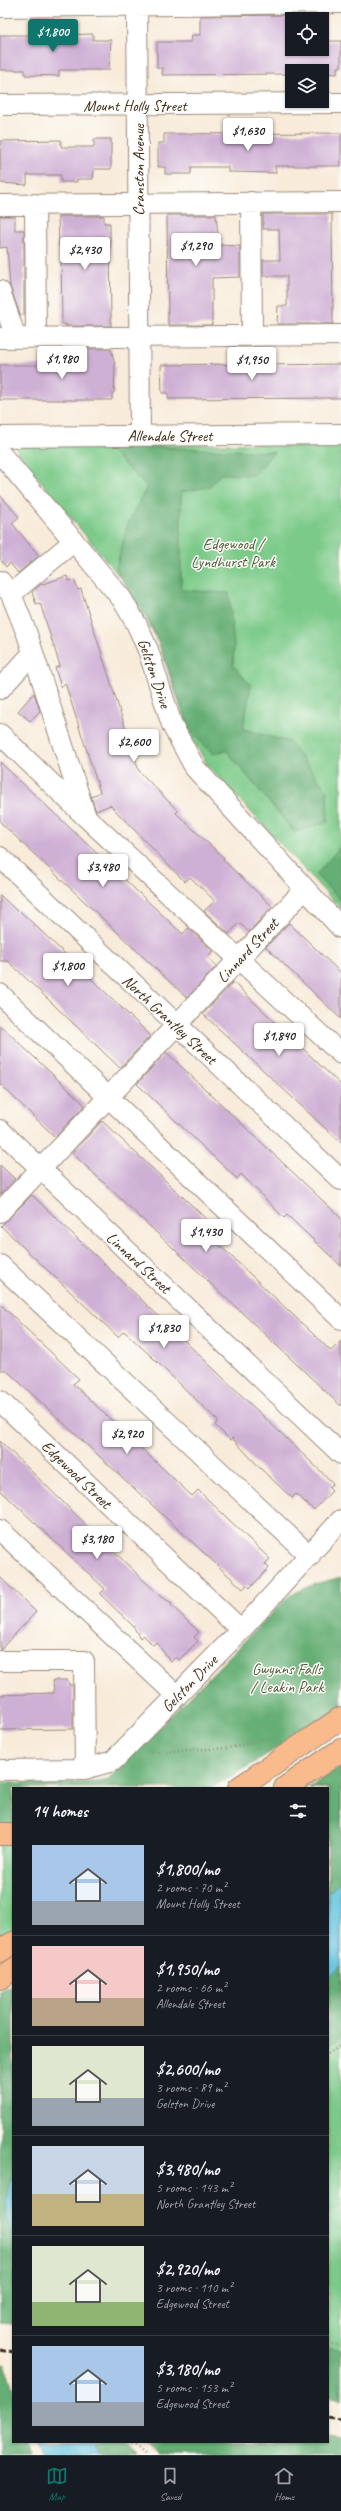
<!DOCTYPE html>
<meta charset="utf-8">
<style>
body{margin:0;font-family:Caveat,sans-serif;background:#20242c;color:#f1f3f6;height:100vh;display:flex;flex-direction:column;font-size:15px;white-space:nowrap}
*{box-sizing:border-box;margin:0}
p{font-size:13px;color:#9ea1a6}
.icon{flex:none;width:22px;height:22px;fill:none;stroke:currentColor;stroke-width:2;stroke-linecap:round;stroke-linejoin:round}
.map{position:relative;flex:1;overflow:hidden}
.panel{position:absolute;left:12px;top:1787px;width:317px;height:656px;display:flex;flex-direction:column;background:#171b24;border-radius:0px;box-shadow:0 1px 3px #0004}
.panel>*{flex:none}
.tools{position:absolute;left:285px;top:12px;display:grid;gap:8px}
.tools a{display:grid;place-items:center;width:44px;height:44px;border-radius:0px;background:#171b24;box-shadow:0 1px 3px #0004;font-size:20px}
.price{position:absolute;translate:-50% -34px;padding:0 9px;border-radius:4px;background:#fff;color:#222;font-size:13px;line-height:26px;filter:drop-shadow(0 1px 2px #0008)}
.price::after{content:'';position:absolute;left:50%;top:24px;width:12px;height:9px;margin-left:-6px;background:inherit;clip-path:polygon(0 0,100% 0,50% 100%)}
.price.on{background:#0f766e;color:#fff}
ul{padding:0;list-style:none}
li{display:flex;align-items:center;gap:12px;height:100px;padding:0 20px}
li+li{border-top:1px solid #363941}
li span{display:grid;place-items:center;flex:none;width:112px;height:80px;border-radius:0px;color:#555}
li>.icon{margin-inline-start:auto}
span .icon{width:48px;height:48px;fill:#fffc;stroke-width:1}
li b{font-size:17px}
h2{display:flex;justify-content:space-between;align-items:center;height:48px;padding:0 20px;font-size:17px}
.menu{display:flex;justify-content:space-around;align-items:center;height:56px;border-top:1px solid #363941;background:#171b24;font-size:11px;color:#9ea1a6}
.menu a{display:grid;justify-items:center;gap:2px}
.menu .on{color:#0f766e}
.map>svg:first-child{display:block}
.green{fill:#7cca89;stroke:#5c7a54}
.forest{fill:#65ae75;stroke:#506c4a}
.water{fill:#61c3df;stroke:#4e767e}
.building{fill:#cfb0d5}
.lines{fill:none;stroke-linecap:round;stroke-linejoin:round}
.minor-casing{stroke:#9a8a7c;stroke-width:22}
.major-casing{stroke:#9a8a7c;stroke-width:24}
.path{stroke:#9a8a7c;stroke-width:2.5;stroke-dasharray:1 3;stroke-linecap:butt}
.minor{stroke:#fff;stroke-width:20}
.major{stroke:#fabb8c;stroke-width:22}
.rail{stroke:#3b2a1e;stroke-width:3;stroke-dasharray:6 3;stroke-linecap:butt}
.labels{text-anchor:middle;stroke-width:3;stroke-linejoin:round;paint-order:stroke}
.street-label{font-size:16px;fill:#3b2a1e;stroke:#fdfcf7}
.park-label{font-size:16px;fill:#4e5a3e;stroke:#fdfcf7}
</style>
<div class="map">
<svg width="341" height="2455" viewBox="0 0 341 2455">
<rect width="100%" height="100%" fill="#fdfcf7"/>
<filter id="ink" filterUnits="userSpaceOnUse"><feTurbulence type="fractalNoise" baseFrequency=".025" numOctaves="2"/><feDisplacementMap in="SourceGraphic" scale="8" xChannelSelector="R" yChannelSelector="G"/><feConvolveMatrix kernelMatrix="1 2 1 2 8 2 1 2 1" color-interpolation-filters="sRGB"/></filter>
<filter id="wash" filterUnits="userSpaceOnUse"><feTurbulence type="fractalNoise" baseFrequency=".012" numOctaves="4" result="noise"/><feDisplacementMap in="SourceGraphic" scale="16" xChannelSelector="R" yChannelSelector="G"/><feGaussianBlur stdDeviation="0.9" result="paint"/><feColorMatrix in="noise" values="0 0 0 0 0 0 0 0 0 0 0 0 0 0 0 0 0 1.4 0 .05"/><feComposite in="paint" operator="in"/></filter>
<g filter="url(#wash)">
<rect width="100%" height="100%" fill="#f8ebda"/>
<!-- green -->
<path class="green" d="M341 443V909L209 767 189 734 160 646 136 597 17 452 18 446Z
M341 1766V2361L328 2358V1788H309Z
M0 1842H13V1930L0 1939Z"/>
<!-- forest -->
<path class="forest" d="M105 445 274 452 254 475 220 474 209 487 181 492V590L229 593 234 647 233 665 251 686 243 729 289 742 327 790 328 822 294 832 226 750 213 754 192 733 153 629 116 569 127 525 147 487Z
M341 846V901L316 875Z
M341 1577V1707L230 1778 209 1788H13V1825H0V1783L100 1782 108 1779 290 1595 315 1584Z
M341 1766V1882L328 1893V1788H309Z
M341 1966V2036L328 2047V1979Z
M13 1984V2175C1 2203 9 2216 13 2244 16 2269 13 2297 13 2323L0 2322V1991Z
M328 2348 341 2351V2400L328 2397Z
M0 2363 4 2364 13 2388V2442H27L31 2455H0Z
M328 2438 341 2440V2455H160L144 2442H328Z
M96 2442H123L138 2455H99L95 2445Z"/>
<!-- water -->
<path class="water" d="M341 1882V1966L328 1979V1893Z
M13 2175V2244C7 2218 2 2201 13 2175Z
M38 2442H93L99 2455H44Z"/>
<g id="blocks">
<!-- building -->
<path class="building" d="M292 15V49H322V41H341V67H337V74L292 71V74L162 75 163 68H157V42H191L192 35H200V16Z
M43 30H59V35L93 34V40H111L109 70H59V76L25 75V70H0V35H43Z
M341 133V166H275L276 173 228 172V167H191V174H165V167H158V143H164V134Z
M94 139H111V169H94L93 179H77V182H61V175H27V185L1 183 0 141 61 140V147H94Z
M263 214H332L333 324H277L278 306H287V276H263V260H280L279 229H263Z
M167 215H216L219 245 240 246V277L212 278V325H168Z
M0 216H15V230H24V315H20L10 286 7 247 0 248Z
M58 216H104V223H110L111 326H66V324H62L61 247H59Z
M81 349H111L115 365 114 393H112V400H0V365H81Z
M248 358H262V365L341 364V398L168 399V393H162L161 365 248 364Z
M0 495 19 517 12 523 39 556 18 573 10 563 6 567 0 559Z
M67 576 69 581 74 580 78 590 81 589 139 771 178 811 176 813 224 858 223 860 272 906 249 932 239 923 229 934 204 911 215 901 190 877 185 882 110 805 96 811 91 797 100 792 65 683 61 687 55 668 60 666 40 603 36 604 32 592 40 585Z
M34 693 40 711 30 721 18 711Z
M0 762 174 926 183 934 188 928 213 951 207 957 217 966 187 998 0 822Z
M0 895 17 911 19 910 149 1034 150 1036 120 1068 8 961H0Z
M289 923 341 973V1019L266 947Z
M233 982 341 1085V1143L203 1014Z
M0 1025 85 1105 55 1137 0 1084Z
M166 1052 341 1218V1266L287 1215 284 1218 241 1174 237 1179 137 1084Z
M102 1121 219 1231 212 1238 331 1351 341 1341V1406L72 1153Z
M0 1165 15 1179 0 1195Z
M32 1195 333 1483 329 1488 332 1491 314 1510 296 1494 292 1498 261 1469 232 1438 230 1440 215 1425 218 1421 153 1358 124 1331 118 1337 1 1226Z
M0 1304 79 1379 73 1384 156 1462 192 1496 198 1490 270 1559 265 1564 269 1568 250 1588 247 1585 243 1589 6 1370H0Z
M0 1441 161 1597 172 1603 171 1605 199 1632 194 1637 198 1641 179 1660 176 1657 171 1662 156 1642 153 1645 143 1635 140 1638 133 1626 100 1594 105 1589 0 1490Z
M0 1577 36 1612 0 1650Z
M53 1680H68L69 1685H73V1729L0 1730V1695L54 1693Z"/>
</g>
</g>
<g filter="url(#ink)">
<use href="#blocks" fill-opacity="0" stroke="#9a8a7c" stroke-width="1"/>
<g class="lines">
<!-- minor casing -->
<g class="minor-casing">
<path id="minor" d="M137 0 140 436
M0 7 341 3
M0 105 341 103
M251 202 252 335
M35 204 36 337
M0 205 341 202
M0 291 16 338
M0 338 341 335
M0 437 341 434
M0 453 122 599 137 625 148 650 172 725 195 768 341 928
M0 581 11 594 27 634 85 814
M11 594 74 541
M0 689 33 653
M0 734 87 818 341 1054
M0 857 341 1180
M0 994 341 1319
M0 1130 341 1454
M0 1212 305 889
M0 1265 310 1556
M0 1401 241 1630
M0 1530 177 1696
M0 1661H84L85 1769
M0 1770 85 1769 113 1761 241 1630 341 1520"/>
</g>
<!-- major casing -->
<g class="major-casing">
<path id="major" d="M239 1788 341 1718
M285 1788 341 1750
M0 1834H13
M0 1951 13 1943
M0 1978 13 1970"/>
</g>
<!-- path -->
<path class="path" d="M150 1752 229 1748 277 1736
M328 2054 341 2045
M328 2343 341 2346
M132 2442 147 2455"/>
<!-- minor -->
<use href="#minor" class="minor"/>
<!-- major -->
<use href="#major" class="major"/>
<!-- rail -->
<path class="rail" d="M0 2349 13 2352
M328 2418 341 2420"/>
</g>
</g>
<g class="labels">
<!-- street labels -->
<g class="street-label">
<text x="135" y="111">Mount Holly Street</text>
<text transform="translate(138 170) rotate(-90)" y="6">Cranston Avenue</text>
<text x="170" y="441">Allendale Street</text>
<text transform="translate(155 673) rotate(71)" y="6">Gelston Drive</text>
<text transform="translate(247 950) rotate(-47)" y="6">Linnard Street</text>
<text transform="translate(170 1019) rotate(43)" y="6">North Grantley Street</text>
<text transform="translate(139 1262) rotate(43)" y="6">Linnard Street</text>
<text transform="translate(77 1474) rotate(44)" y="6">Edgewood Street</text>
<text transform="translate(189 1683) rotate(-46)" y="6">Gelston Drive</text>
</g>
<!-- park labels -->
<g class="park-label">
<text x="233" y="549">Edgewood /<tspan x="233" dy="18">Lyndhurst Park</tspan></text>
<text x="287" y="1674">Gwynns Falls<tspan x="287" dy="18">/ Leakin Park</tspan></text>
</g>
</g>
</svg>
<div class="tools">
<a><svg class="icon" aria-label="locate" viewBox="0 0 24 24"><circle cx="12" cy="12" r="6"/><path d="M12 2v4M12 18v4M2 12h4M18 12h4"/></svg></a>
<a><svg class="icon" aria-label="layers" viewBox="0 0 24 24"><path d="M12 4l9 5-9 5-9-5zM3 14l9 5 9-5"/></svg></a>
</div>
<b class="price on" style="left:53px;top:53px">$1,800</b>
<b class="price" style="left:248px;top:152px">$1,630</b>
<b class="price" style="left:196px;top:267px">$1,290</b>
<b class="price" style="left:85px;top:271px">$2,430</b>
<b class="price" style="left:62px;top:380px">$1,980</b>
<b class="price" style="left:252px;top:381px">$1,950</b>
<b class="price" style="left:134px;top:763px">$2,600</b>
<b class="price" style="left:103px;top:888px">$3,480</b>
<b class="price" style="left:68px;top:987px">$1,800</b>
<b class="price" style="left:279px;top:1057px">$1,840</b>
<b class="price" style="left:206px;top:1253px">$1,430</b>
<b class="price" style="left:164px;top:1349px">$1,830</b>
<b class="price" style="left:127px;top:1455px">$2,920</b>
<b class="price" style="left:97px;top:1560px">$3,180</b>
<section class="panel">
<h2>14 homes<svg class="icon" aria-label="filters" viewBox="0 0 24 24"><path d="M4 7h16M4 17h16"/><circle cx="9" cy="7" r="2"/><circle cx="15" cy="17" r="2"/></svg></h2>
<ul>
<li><span style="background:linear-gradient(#a9c7e8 70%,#9aa5b1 0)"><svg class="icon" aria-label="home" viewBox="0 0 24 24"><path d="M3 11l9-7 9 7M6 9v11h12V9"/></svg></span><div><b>$1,800/mo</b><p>2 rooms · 70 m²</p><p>Mount Holly Street</p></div></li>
<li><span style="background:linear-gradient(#f6c9c9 65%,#b9a48a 0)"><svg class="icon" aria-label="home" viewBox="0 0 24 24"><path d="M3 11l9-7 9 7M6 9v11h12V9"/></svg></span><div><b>$1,950/mo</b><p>2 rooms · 66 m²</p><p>Allendale Street</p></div></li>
<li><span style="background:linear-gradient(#dfe7d0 65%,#9aa5b1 0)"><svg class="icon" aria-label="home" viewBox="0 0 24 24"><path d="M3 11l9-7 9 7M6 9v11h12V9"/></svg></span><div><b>$2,600/mo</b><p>3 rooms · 89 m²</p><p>Gelston Drive</p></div></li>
<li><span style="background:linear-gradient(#c9d6e8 60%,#c2b280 0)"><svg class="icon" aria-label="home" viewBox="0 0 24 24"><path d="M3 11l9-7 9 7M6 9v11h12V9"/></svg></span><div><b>$3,480/mo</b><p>5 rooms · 143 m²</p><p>North Grantley Street</p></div></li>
<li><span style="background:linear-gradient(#dfe7d0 70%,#8fb573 0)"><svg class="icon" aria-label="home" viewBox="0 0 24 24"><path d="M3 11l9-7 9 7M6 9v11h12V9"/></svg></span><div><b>$2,920/mo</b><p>3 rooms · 110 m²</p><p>Edgewood Street</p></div></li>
<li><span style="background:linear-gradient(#a9c7e8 70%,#9aa5b1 0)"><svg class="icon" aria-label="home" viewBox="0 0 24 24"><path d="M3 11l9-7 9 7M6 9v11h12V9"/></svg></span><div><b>$3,180/mo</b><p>5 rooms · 153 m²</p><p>Edgewood Street</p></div></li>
</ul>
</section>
</div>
<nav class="menu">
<a class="on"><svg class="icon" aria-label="map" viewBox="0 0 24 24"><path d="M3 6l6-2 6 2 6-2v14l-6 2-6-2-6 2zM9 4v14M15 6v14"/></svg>Map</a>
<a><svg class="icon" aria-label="saved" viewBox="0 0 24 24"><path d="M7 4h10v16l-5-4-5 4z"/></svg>Saved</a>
<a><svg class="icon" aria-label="home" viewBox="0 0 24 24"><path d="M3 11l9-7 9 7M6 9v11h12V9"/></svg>Home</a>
</nav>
